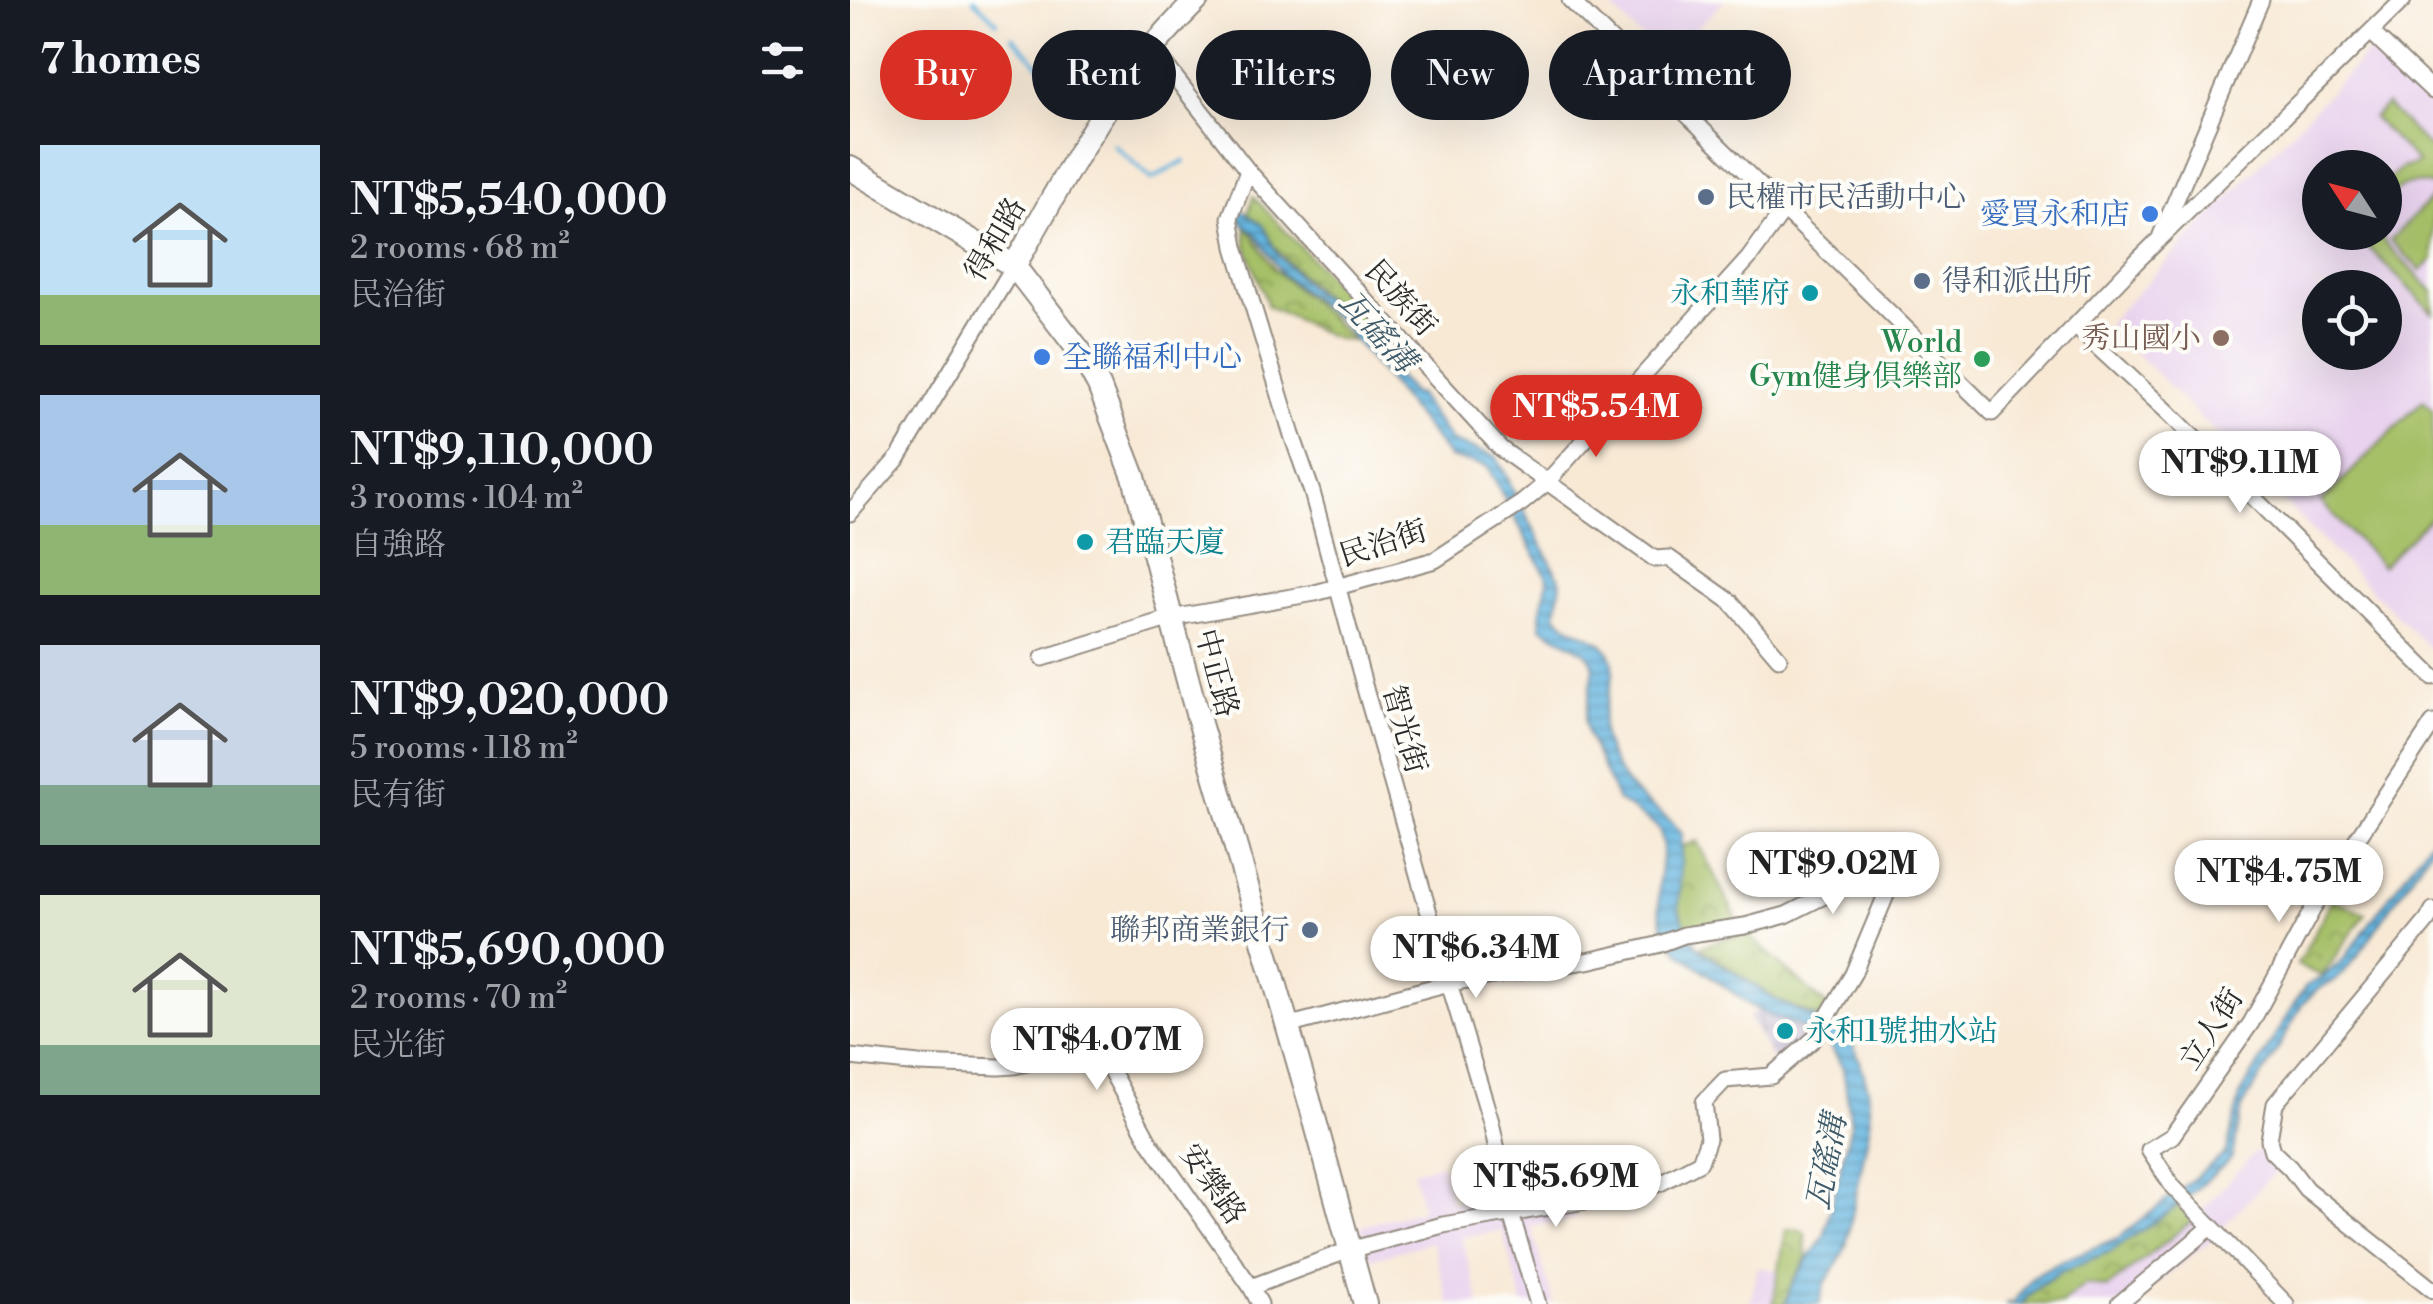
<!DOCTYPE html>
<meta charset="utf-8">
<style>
body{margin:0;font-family:"Libre Bodoni","Noto Serif TC",serif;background:#20242c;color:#f1f3f6;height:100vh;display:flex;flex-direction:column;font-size:38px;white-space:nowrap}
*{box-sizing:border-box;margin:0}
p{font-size:32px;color:#9ea1a6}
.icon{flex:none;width:55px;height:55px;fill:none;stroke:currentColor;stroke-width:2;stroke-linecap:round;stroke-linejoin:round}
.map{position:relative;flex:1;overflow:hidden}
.sheet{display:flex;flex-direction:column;background:#171b24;width:850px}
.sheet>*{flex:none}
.top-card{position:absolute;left:30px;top:30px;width:950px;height:90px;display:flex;gap:20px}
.needle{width:65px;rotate:306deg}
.tools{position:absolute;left:1452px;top:150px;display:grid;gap:20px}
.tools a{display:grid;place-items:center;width:100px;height:100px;border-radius:50%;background:#171b24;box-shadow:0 10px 40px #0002;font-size:50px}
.price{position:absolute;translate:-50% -85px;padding:0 22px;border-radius:35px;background:#fff;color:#222;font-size:32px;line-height:65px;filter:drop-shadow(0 2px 5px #0008)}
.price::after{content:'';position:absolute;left:50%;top:60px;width:30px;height:22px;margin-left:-15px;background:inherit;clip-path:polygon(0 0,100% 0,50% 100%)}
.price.on{background:#d93025;color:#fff}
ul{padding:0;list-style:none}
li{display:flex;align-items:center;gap:30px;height:250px;padding:0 40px}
li span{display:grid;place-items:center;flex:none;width:280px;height:200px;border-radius:0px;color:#555}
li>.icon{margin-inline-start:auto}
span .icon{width:120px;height:120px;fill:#fffc;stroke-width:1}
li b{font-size:42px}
h2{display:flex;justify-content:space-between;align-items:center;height:120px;padding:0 40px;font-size:42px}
.pill{padding:0 35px;border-radius:45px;background:#171b24;box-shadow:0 10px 40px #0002;font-size:35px;line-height:90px}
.pill.on{background:#d93025;color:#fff}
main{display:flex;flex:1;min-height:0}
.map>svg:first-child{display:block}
.built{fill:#e8d2ee;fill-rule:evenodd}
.industrial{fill:url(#industrial-grid)}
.park{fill:url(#park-crowns);stroke:#687649;stroke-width:2.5}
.pitch{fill:#a6c067;stroke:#687649;stroke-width:2.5}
.water{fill:url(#water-rules);stroke:#487086;stroke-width:2.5}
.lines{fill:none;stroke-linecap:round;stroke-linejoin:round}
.stream{stroke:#65b5e0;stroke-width:4}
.street-casing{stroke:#928a80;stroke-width:19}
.secondary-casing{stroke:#928a80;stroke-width:26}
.street{stroke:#fff;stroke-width:15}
.secondary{stroke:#fff;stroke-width:22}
.service-dot{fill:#5c6f8a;stroke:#fdfcf7;stroke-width:4}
.shop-dot{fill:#3f7fe0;stroke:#fdfcf7;stroke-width:4}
.culture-dot{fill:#0f9aa8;stroke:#fdfcf7;stroke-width:4}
.education-dot{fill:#8d6e63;stroke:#fdfcf7;stroke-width:4}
.leisure-dot{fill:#2e9e5b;stroke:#fdfcf7;stroke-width:4}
.labels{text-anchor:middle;stroke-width:8;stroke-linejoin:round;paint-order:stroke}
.service-label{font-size:30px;fill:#4e5e75;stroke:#fdfcf7;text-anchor:start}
.shop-label{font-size:30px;fill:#366cbe;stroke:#fdfcf7;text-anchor:end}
.street-label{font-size:30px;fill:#2b2b2b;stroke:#fdfcf7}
.culture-label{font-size:30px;fill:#0d838f;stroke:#fdfcf7;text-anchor:start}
.education-label{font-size:30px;fill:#785e54;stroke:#fdfcf7;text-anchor:end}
.leisure-label{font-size:30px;fill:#27864d;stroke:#fdfcf7;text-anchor:end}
.water-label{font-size:32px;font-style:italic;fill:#3f5b6a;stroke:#fdfcf7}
</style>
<main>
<section class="sheet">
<h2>7 homes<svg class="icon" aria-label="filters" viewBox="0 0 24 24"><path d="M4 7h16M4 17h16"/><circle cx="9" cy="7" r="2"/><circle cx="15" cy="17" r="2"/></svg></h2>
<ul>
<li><span style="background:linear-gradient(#bfe0f5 75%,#8fb573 0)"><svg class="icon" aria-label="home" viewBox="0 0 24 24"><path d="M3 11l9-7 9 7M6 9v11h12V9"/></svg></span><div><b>NT$5,540,000</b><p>2 rooms · 68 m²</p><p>民治街</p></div></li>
<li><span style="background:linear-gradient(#a9c7e8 65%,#8fb573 0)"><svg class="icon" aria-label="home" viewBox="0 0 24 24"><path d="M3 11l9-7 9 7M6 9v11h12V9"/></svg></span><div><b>NT$9,110,000</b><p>3 rooms · 104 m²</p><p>自強路</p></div></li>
<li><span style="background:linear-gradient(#c9d6e8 70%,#7fa58c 0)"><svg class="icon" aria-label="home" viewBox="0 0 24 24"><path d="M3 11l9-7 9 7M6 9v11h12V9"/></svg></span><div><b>NT$9,020,000</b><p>5 rooms · 118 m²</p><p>民有街</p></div></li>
<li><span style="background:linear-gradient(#dfe7d0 75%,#7fa58c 0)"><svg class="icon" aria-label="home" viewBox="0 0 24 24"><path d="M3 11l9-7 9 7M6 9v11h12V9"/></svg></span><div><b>NT$5,690,000</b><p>2 rooms · 70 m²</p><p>民光街</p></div></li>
</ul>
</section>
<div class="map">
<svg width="1583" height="1304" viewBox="0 0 1583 1304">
<defs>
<pattern id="industrial-grid" width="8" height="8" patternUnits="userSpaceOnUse" patternTransform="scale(2.5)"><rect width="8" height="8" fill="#c9bfd7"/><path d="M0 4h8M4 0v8" fill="none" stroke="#ada4b9"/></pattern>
<pattern id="park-crowns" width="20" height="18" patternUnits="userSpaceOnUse" patternTransform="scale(2.5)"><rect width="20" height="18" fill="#a6c067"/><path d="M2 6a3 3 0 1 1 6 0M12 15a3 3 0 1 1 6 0" fill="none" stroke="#879c55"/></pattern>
<pattern id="water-rules" width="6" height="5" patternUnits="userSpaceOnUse" patternTransform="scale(2.5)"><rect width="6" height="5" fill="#65b5e0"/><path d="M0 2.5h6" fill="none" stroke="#5393b6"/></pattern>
</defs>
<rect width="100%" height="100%" fill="#fdfcf7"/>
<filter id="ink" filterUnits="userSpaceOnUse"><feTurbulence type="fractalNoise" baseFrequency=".01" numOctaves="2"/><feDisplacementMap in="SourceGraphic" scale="20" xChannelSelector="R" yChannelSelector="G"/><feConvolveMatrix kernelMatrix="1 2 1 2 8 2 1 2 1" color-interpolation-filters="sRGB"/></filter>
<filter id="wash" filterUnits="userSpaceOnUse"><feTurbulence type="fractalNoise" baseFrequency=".0048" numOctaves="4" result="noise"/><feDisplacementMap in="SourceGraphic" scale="40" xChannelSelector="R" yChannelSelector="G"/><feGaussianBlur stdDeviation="2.25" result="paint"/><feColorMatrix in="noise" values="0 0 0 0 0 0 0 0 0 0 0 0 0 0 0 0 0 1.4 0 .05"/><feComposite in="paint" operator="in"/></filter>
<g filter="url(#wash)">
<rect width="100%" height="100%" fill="#f8e9d5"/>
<!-- built -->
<path class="built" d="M754 0H875L819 56H810Z
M1520 50 1583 110V652L1257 324ZM1470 168H1535V232H1470ZM1470 288H1535V352H1470Z
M662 1146 674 1191 718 1184 725 1219 681 1226 704 1304H673L652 1231 611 1237 630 1304H599L582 1242 520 1259 511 1226 572 1210 563 1171 591 1164 601 1203 640 1193 630 1154Z
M1407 1150 1428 1168 1361 1240 1281 1304H1211L1235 1284 1258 1287 1342 1221Z
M908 1267 930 1271 923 1304H900Z"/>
<!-- industrial -->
<path class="industrial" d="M908 1010 919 1015 964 1031 926 1066 899 1017Z"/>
<!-- park -->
<path class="park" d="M403 196 520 321 510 331 450 274 397 218Z
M395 222 424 269 478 316 502 341 484 338 418 306 396 245Z
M847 841 890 925 832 938 820 886 823 850Z
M1482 900 1516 913 1472 976 1447 965Z
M895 932 977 1006 970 1018 930 1002 850 947Z
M1328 1205 1342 1221 1257 1288 1235 1284 1211 1304H1171L1187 1287 1210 1272 1261 1251Z
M936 1229 950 1230 955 1233 956 1253 958 1257 943 1282 935 1304H923Z"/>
<!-- pitch -->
<path class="pitch" d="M1536 105 1583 151V186C1562 179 1548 185 1535 203V182L1551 168 1568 163 1523 118Z
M1583 197V259L1571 271 1540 240Z
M1512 233H1531L1535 243 1583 291V313L1518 247Z
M1573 400 1583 410V515L1532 566 1471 502Z"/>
<!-- water -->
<path class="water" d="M389 208 413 225 428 255 458 286 494 317 564 395 567 394 602 442 646 456 711 582 706 614C720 635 750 632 761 656 771 679 746 713 754 740 759 757 772 781 785 793 800 807 821 817 832 834L829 909 831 916 848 948 925 1000 986 1028 999 1037 1009 1058 1018 1088 1020 1124 996 1246 987 1265 975 1283 969 1304H935L943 1282 974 1236 1001 1124 993 1068 979 1044 970 1034 919 1015 901 1006 829 952 814 931 809 909V882L813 848 810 831 806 826 768 801 737 733 735 722 744 667 741 659 735 652 691 627 690 614 698 579 637 466 600 458 488 319 433 275 406 234 385 217Z
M1583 836V845L1507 957 1494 972 1484 981 1469 988 1453 1003 1424 1056 1392 1108 1382 1157 1379 1161 1321 1211 1261 1251 1210 1272 1187 1287 1171 1304H1155L1164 1302 1182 1277 1205 1264 1270 1237 1376 1153 1390 1096 1444 1004 1456 986 1473 977 1493 960Z"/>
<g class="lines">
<!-- stream -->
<path class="stream" d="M124 0 147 22
M162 37 229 107
M263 144 302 179 334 161"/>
</g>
</g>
<g filter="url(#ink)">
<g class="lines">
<!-- street casing -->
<g class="street-casing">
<path id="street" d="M720 0 1142 413 1285 263 1553 0
M1521 32 1583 91
M303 49 398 171 651 449 805 559 819 558 881 602 929 658
M398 171 380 218 385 247 442 435 462 492 514 685 599 983 641 1122 661 1214 688 1304
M1311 235 1411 0
M1225 326 1319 413 1583 677
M0 513 49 457 164 266
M193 658 321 618 465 593 585 560 672 503 696 483 899 258 934 210
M1583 910 1577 921 1425 1104 1419 1140 1422 1151 1440 1168 1456 1189 1583 1290
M437 1026 599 983 742 960 807 945 834 935 895 926 936 915 1052 857
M0 1057 69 1064 149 1067 164 1066 238 1048 254 1058 299 1141 401 1287 410 1304
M401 1287 499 1250 593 1225 759 1197 810 1183 850 1162 858 1139 854 1102 875 1080 921 1076 964 1039 1003 974 1052 857
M1269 1304 1361 1227
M1436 1304 1323 1187 1299 1150 1322 1136 1401 1023 1472 892 1583 723"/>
</g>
<!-- secondary casing -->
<g class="secondary-casing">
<path id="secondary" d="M0 168 164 266 231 353 249 386 284 477 342 696 462 1110 515 1304
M164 266C196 211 226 153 262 100 286 64 317 30 347 0"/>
</g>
<!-- street -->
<use href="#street" class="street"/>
<!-- secondary -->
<use href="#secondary" class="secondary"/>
</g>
</g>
<!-- markers -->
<g class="service-dot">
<circle cx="856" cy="197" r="10"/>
<circle cx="1072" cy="281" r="10"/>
<circle cx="460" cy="930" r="10"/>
</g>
<g class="shop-dot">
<circle cx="1300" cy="214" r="10"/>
<circle cx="192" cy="357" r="10"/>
</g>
<g class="culture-dot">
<circle cx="960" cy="293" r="10"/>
<circle cx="235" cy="542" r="10"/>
<circle cx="935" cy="1031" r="10"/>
</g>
<circle class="education-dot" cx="1371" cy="338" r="10"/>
<circle class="leisure-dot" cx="1132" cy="359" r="10"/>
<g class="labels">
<!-- service labels -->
<g class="service-label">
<text x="876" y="207">民權市民活動中心</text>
<text x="1092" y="291">得和派出所</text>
<text x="440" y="940" text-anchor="end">聯邦商業銀行</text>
</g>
<!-- shop labels -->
<g class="shop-label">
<text x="1280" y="224">愛買永和店</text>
<text x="212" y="367" text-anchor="start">全聯福利中心</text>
</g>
<!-- street labels -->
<g class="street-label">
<text transform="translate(145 239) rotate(-60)" y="10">得和路</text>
<text transform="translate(551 298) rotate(48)" y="10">民族街</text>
<text transform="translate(533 543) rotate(-18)" y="10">民治街</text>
<text transform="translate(367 673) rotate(75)" y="10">中正路</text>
<text transform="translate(555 729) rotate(74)" y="10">智光街</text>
<text transform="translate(1361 1029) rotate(-57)" y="10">立人街</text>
<text transform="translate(363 1184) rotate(55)" y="10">安樂路</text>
</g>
<!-- culture labels -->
<g class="culture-label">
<text x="940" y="303" text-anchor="end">永和華府</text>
<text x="255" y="552">君臨天廈</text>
<text x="955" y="1041">永和1號抽水站</text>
</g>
<!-- education labels -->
<g class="education-label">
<text x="1351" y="348">秀山國小</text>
</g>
<!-- leisure labels -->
<g class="leisure-label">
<text x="1112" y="352">World<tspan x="1112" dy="34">Gym健身俱樂部</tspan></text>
</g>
<!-- water labels -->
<g class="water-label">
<text transform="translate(528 331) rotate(48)" y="11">瓦磘溝</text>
<text transform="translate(976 1162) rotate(-79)" y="11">瓦磘溝</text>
</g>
</g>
</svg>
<div class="tools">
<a><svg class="needle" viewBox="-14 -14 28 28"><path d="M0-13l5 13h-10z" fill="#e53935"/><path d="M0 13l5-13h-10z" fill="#9ea1a6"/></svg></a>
<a><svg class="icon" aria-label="locate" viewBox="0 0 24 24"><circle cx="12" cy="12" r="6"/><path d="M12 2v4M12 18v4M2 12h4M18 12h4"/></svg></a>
</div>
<b class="price on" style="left:746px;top:460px">NT$5.54M</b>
<b class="price" style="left:1390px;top:516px">NT$9.11M</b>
<b class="price" style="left:983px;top:917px">NT$9.02M</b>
<b class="price" style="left:1429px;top:925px">NT$4.75M</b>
<b class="price" style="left:626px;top:1001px">NT$6.34M</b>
<b class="price" style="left:247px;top:1093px">NT$4.07M</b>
<b class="price" style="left:706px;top:1230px">NT$5.69M</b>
<div class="top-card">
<a class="pill on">Buy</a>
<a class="pill">Rent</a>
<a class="pill">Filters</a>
<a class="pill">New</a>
<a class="pill">Apartment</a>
</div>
</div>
</main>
